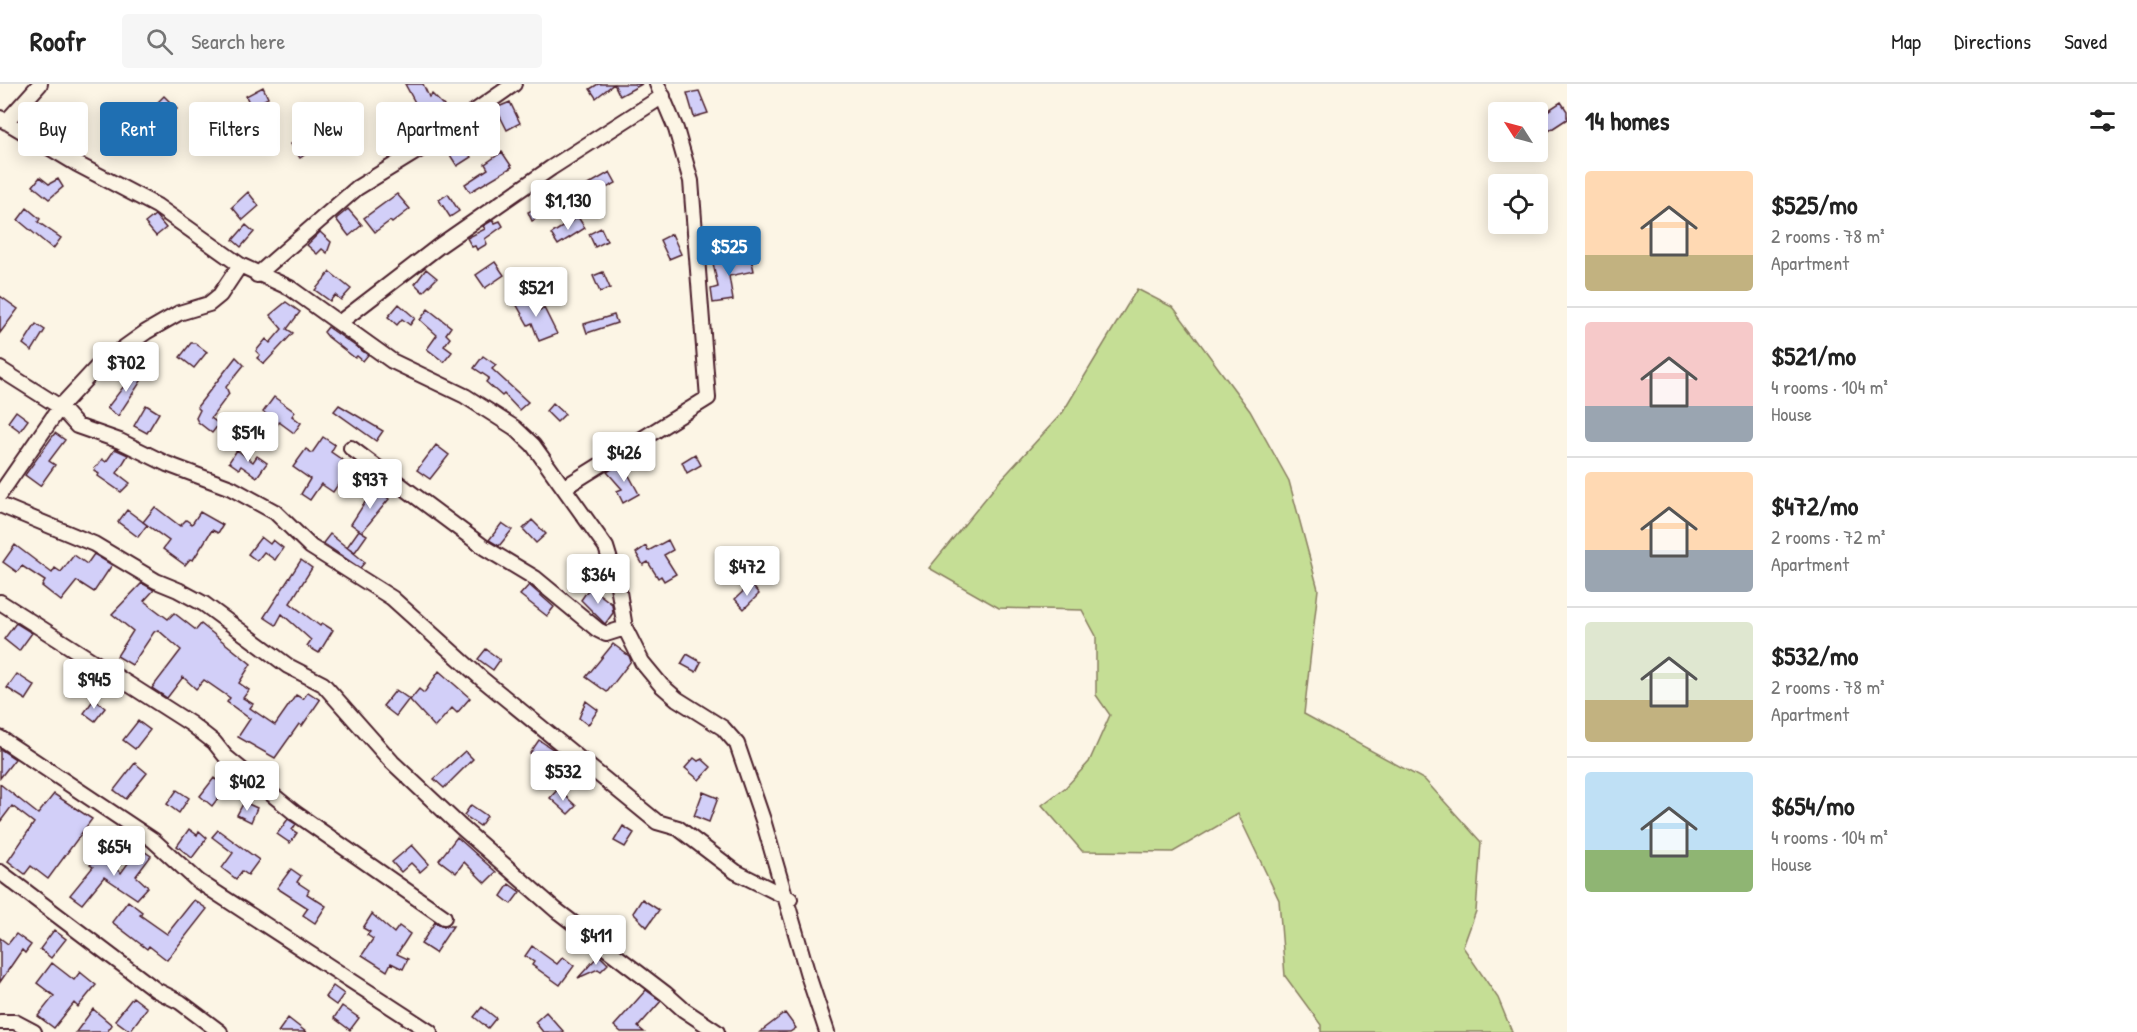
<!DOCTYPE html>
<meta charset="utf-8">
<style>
body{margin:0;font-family:"Patrick Hand",sans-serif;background:#f6f6f6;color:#222;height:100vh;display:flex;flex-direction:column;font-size:22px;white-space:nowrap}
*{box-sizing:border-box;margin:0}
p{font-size:20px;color:#767676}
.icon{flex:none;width:33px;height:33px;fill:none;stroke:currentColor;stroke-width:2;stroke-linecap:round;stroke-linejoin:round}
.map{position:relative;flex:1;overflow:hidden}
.details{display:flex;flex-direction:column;background:#fff;width:570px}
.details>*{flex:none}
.top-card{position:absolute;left:18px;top:18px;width:570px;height:54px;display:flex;gap:12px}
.needle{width:39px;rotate:306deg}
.controls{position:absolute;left:1488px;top:18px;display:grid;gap:12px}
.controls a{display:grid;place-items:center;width:60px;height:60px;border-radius:6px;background:#fff;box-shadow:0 3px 15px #0003;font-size:30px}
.price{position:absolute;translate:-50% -51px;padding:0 14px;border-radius:6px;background:#fff;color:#222;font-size:20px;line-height:39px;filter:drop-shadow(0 2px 3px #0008)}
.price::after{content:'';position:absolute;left:50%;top:36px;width:18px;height:14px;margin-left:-9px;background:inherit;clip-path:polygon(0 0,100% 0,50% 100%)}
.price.selected{background:#1f6fb2;color:#fff}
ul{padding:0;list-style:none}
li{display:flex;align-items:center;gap:18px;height:150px;padding:0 18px}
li+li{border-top:2px solid #e0e0e0}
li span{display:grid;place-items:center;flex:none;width:168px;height:120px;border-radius:6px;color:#555}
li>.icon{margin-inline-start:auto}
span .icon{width:72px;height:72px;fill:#fffc;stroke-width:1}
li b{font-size:26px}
h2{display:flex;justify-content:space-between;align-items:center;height:72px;padding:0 18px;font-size:26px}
.chip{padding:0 21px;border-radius:6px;background:#fff;box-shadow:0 3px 15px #0003;font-size:21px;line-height:54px}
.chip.selected{background:#1f6fb2;color:#fff}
header{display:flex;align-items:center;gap:36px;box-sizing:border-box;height:84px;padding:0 30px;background:#fff;border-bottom:2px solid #e0e0e0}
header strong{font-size:28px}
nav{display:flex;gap:33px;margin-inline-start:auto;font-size:21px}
.search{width:420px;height:54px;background:#f6f6f6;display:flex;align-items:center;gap:15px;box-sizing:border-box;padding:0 21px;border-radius:6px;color:#767676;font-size:22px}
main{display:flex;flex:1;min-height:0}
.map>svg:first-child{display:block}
.green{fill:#c5de95;stroke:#887e60;stroke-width:1.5}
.building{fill:#d2cff8;stroke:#4a1f2b;stroke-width:1.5}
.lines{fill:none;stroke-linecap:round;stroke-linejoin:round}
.minor-casing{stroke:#4a1f2b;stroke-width:18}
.minor{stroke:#fcf5e5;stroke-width:14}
</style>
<header>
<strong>Roofr</strong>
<div class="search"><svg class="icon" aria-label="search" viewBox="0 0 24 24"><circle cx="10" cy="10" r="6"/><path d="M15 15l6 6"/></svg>Search here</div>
<nav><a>Map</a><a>Directions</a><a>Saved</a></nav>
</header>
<main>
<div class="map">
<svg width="1567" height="948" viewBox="0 0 1567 948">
<rect width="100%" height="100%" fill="#fcf5e5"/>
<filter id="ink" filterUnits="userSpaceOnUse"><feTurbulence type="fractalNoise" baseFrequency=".0167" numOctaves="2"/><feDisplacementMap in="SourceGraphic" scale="12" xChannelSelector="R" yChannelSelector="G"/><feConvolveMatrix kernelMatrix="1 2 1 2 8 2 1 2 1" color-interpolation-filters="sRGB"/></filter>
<g filter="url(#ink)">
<!-- green -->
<path class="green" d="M1137 205 1174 224 1250 327 1289 397 1318 505 1304 630 1425 696 1481 758 1476 827 1463 863 1498 914 1512 948H1321V941L1285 892 1279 816 1238 730 1173 768 1082 767 1042 721 1066 703 1089 678 1110 631 1096 611V552L1082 526 999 524 929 484 999 398 1063 328Z"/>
<!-- building -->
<path class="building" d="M405 0H423L429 13 432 10 444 22 426 39 415 27 418 24Z
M598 0H642L620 12 614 0 596 14 590 5Z
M263 3 268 14 251 23 246 12Z
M699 7 708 29 694 33 687 9Z
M164 12 177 25 162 39 150 26Z
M510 18 520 39 507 46 496 24Z
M1561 18 1567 27V35L1538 54V33Z
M216 31 222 41 205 52 198 42Z
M357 36 335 56 328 47 339 37Z
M305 54 313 65 300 74 291 60Z
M459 54 471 73 457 82 445 63Z
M502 68 512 83 470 108 465 100 488 85 485 80Z
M610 88 616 99 589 113 584 103Z
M40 93 49 100 58 95 63 103 49 115 33 102Z
M248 108 259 122 243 136 232 123Z
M397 110 410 125 392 139 390 137 375 148 364 134Z
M448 110 459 127 450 133 439 116Z
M556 115 559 123 532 137 528 128Z
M27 124 40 135 38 138 61 154 53 165 18 136Z
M348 125 362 141 349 152 336 135Z
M155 131 166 144 156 152 145 139Z
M578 133 585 144 558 161 551 150Z
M493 136 495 139 500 137 503 142 485 155 487 160 477 166 475 162 472 163 467 154 485 145 483 142Z
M246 141 254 148 241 163 233 156Z
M601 144 607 157 595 163 589 150Z
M320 148 331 158 327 169 322 165 317 170 307 161Z
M672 150 681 170 669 175 660 156Z
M751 173 754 187 729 192 733 216 713 219 711 205 718 203 713 179Z
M495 178 504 191 485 204 476 191Z
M426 185 437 194 423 208 415 200Z
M330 188 351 205 341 216 335 211 330 217 315 206Z
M603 188 610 204 600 208 593 192Z
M527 209 534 223 537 221 540 226 544 224 557 250 539 257 532 239 528 241 514 216Z
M0 212 18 225 0 249Z
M286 218 300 228 287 245 293 249 264 280 257 274 260 271 256 267 266 255 270 259 282 245 270 231Z
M399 220 415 234 410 241 402 235 397 241 388 233Z
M428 225 451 243 446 250 450 254 444 262 452 268 444 278 427 265 437 251 420 236Z
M614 231 617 239 587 249 584 240Z
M36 240 45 246 32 267 23 260Z
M328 243 368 271 363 277 357 272 355 274 328 253 324 248Z
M191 259H195L207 268 194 284 180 273Z
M483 272 496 281 492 285 528 318 519 326 504 310 502 312 486 298 489 294 474 284Z
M236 273 244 281 226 303 229 310 211 334 219 340 212 349 198 338 196 334 200 326 197 323Z
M137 285 145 291 118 332 107 324Z
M274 313 295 328 292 332 301 339 294 349 279 338 266 357 254 349 266 330 263 328Z
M553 319 565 330 557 338 546 327Z
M146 321 159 329 147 349 134 342Z
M339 321 383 347 376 357 334 327Z
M16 327 28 336 20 347 8 338Z
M55 349 65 356 49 377 55 381 40 402 25 391Z
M323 353 335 361 331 368 351 382 333 408 321 400 310 416 301 410 310 395 293 383 306 365 312 369Z
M436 361 449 371 430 395 417 386Z
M115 365 128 371 117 389 130 399 121 408 98 392 99 390 94 386 102 375 106 378Z
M237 366 253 378 257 372 267 379 257 393 241 382 239 385 229 378Z
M695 370 701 381 687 389 682 378Z
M620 380 627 388 639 410 623 419 617 407 622 405 607 388Z
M365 386 377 395 371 404 358 395Z
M375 403 389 415 362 448 351 440Z
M155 423 180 442 186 436 192 440 200 428 223 441 218 449 212 446 193 476 190 475 185 481 163 465 169 457 143 438Z
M127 426 147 441 138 453 118 438Z
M532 436 546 450 536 459 523 445Z
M502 439 512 446 499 462 489 456Z
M359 446 367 451 355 468 347 463Z
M330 450 365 478 360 484 323 459Z
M261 453 270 460 273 456 283 464 275 476 264 468 257 477 248 470Z
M668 456 673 466 664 471 676 490 664 497 661 492 658 494 648 478 643 481 636 469 646 462 648 467Z
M15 461 52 489 55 484 61 488 74 471 87 480 94 470 112 481 94 508 77 497 61 517 42 502 45 497 22 482 17 488 3 478Z
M301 476 312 484 290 519 320 542 322 539 333 546 319 569 307 562 311 556 282 530 276 541 264 533Z
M142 499 154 506 144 517 168 535 174 529 196 546 201 540 251 580 239 599 249 606 243 614 253 620 250 624 275 641 296 611 303 615 308 608 320 616 302 642 299 640 275 674 238 653 250 635 227 618 230 614 204 596 196 605 183 593 167 614 152 604 181 566 158 546 154 548 132 581 117 572 133 547 112 530Z
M751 500 759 510 744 525 735 515Z
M529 501 554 523 547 532 520 511Z
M590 503 612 520 613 529 605 540 581 516Z
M16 539 32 549 19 567 4 555Z
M613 560 629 572 631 577 607 608 586 593Z
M486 565 500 576 493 586 478 575Z
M687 570 701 578 696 588 681 580Z
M439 587 470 614 457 629 452 624 435 643 410 616 419 605 424 609Z
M17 590 35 602 26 616 7 604Z
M396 606 409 615 396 632 383 622Z
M94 615 105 624 95 637 84 629Z
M586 617 598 626 588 641 579 634Z
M138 637 150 646 135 665 123 656Z
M539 656 554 666 541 685 532 678 535 672 530 669Z
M0 665 15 675 0 694Z
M465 667 473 675 444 704 434 695Z
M694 674 698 677 702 675 711 683 699 696 685 684Z
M135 679 147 689 126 715 114 706Z
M214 694 226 704 212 722 200 712Z
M0 700 38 730 54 710 92 735 48 795 31 782 25 790 8 777 34 739 12 722 0 738Z
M558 705 576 722 568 730 550 714Z
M177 706 189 714 179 729 167 720Z
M703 708 718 714 709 738 694 732Z
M244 718 257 724 251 738 237 731Z
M471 721 487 732 480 742 464 731Z
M288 735 296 740 292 746 297 749 290 759 277 750Z
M623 742 634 749 625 763 614 757Z
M189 745 197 751 199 747 207 754 192 774 177 762Z
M218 746 259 776 248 791 242 787 236 795 222 784 233 769 212 753Z
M457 753 496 788 485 799 464 778 456 789 439 776Z
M412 761 429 780 420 788 411 779 401 788 392 778Z
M139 764 151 772 136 792 148 803 137 815 104 793 82 820 70 811 93 783 90 781 98 771 121 789Z
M291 785 301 792 297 798 309 806 307 810 326 822 315 839 303 831 308 824 277 804Z
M509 800 520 808 511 820 501 812Z
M642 815 659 826 647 843 633 829Z
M194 816 207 825 167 876 149 862 147 865 112 838 128 817 142 828 140 831 167 850Z
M372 830 394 849 399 842 410 850 397 870 408 875 403 885 391 879 387 887 362 871 373 855 367 851 370 848 363 844Z
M435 838 443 842H453L435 869 421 860Z
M54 846 66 855 51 874 40 865Z
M16 850 31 861 25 869 22 866 0 898V854L8 860Z
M532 862 557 880 563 873 574 882 560 901 532 881 534 878 525 872Z
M599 871 608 880 601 887 598 885 578 894Z
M52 879 74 896 80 888 96 901 78 923 74 919 54 944 38 932 54 912 37 899Z
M333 902 344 910 336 921 325 913Z
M646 906 661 917 638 943 644 948H621L614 942Z
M133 913 147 924 130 947 115 936Z
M342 922 359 934 350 946 334 934Z
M482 923 496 934 488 944 474 933Z
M93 925 112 941 107 948H76Z
M546 928 564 948H543L535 938Z
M785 929 796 944 790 948H760Z
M288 934 306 948H278Z"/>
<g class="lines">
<!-- minor casing -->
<g class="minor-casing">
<path id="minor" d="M0 34 77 80 157 122 240 181 290 204 392 277 465 312 515 344 533 361 606 463 618 502 625 544 642 578 661 601 677 615 723 644 737 660 763 736 808 891 827 948
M6 38 40 0
M257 191 357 104 422 64 514 0
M339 239 439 162 551 84 663 12
M0 285 60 323 77 342 120 357 167 380 231 404 275 428 311 463 392 514 482 595 657 738 678 744 736 788 790 815
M351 364 485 464 535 494 598 546 606 550 625 544
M565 403 708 314 691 97 676 45 657 0
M0 410 60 323 97 283 146 248 179 229 209 220 220 211 240 181
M0 421 94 460 156 497 178 506 204 520 288 582 323 600 392 678 461 743 556 826 666 910 684 926 717 948
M0 518 191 640 214 658 226 673 295 729 444 833
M0 654 153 756 198 797 430 948
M0 788 156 906 180 918 220 948
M0 938H15L34 948"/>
</g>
<!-- minor -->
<use href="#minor" class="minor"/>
</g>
</g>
</svg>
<div class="controls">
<a><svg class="needle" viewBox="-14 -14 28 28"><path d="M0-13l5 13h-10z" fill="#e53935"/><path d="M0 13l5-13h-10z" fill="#767676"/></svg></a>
<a><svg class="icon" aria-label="locate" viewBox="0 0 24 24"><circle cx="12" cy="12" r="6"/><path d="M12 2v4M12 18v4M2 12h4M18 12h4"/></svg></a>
</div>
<b class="price" style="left:568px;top:147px">$1,130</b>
<b class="price selected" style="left:729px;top:193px">$525</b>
<b class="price" style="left:536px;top:234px">$521</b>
<b class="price" style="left:126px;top:309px">$702</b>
<b class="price" style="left:248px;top:379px">$514</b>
<b class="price" style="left:624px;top:399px">$426</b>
<b class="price" style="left:370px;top:426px">$937</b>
<b class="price" style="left:747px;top:513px">$472</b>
<b class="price" style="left:598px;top:521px">$364</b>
<b class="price" style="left:94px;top:626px">$945</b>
<b class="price" style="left:563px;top:718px">$532</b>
<b class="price" style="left:247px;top:728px">$402</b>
<b class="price" style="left:114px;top:793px">$654</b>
<b class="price" style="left:596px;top:882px">$411</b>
<div class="top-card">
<a class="chip">Buy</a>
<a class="chip selected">Rent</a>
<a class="chip">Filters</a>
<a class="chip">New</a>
<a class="chip">Apartment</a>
</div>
</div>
<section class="details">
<h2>14 homes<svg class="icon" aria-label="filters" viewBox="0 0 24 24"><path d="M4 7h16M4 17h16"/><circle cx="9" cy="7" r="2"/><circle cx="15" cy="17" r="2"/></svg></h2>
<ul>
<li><span style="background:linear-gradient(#ffd9b3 70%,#c2b280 0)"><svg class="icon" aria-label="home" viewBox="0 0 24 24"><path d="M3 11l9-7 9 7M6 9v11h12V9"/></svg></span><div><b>$525/mo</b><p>2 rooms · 78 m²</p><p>Apartment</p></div></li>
<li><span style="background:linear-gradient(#f6c9c9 70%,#9aa5b1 0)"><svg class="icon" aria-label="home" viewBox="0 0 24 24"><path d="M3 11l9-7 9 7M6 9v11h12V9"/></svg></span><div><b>$521/mo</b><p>4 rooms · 104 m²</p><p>House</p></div></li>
<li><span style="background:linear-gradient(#ffd9b3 65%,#9aa5b1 0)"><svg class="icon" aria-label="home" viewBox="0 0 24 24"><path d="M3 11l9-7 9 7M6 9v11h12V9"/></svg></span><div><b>$472/mo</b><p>2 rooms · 72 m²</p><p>Apartment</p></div></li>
<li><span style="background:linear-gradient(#dfe7d0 65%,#c2b280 0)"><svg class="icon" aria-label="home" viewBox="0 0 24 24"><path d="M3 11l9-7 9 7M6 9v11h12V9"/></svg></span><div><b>$532/mo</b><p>2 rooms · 78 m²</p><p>Apartment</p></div></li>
<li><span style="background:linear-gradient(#bfe0f5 65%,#8fb573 0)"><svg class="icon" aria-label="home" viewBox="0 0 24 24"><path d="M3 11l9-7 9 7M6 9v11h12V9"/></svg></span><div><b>$654/mo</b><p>4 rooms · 104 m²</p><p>House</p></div></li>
</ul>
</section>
</main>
